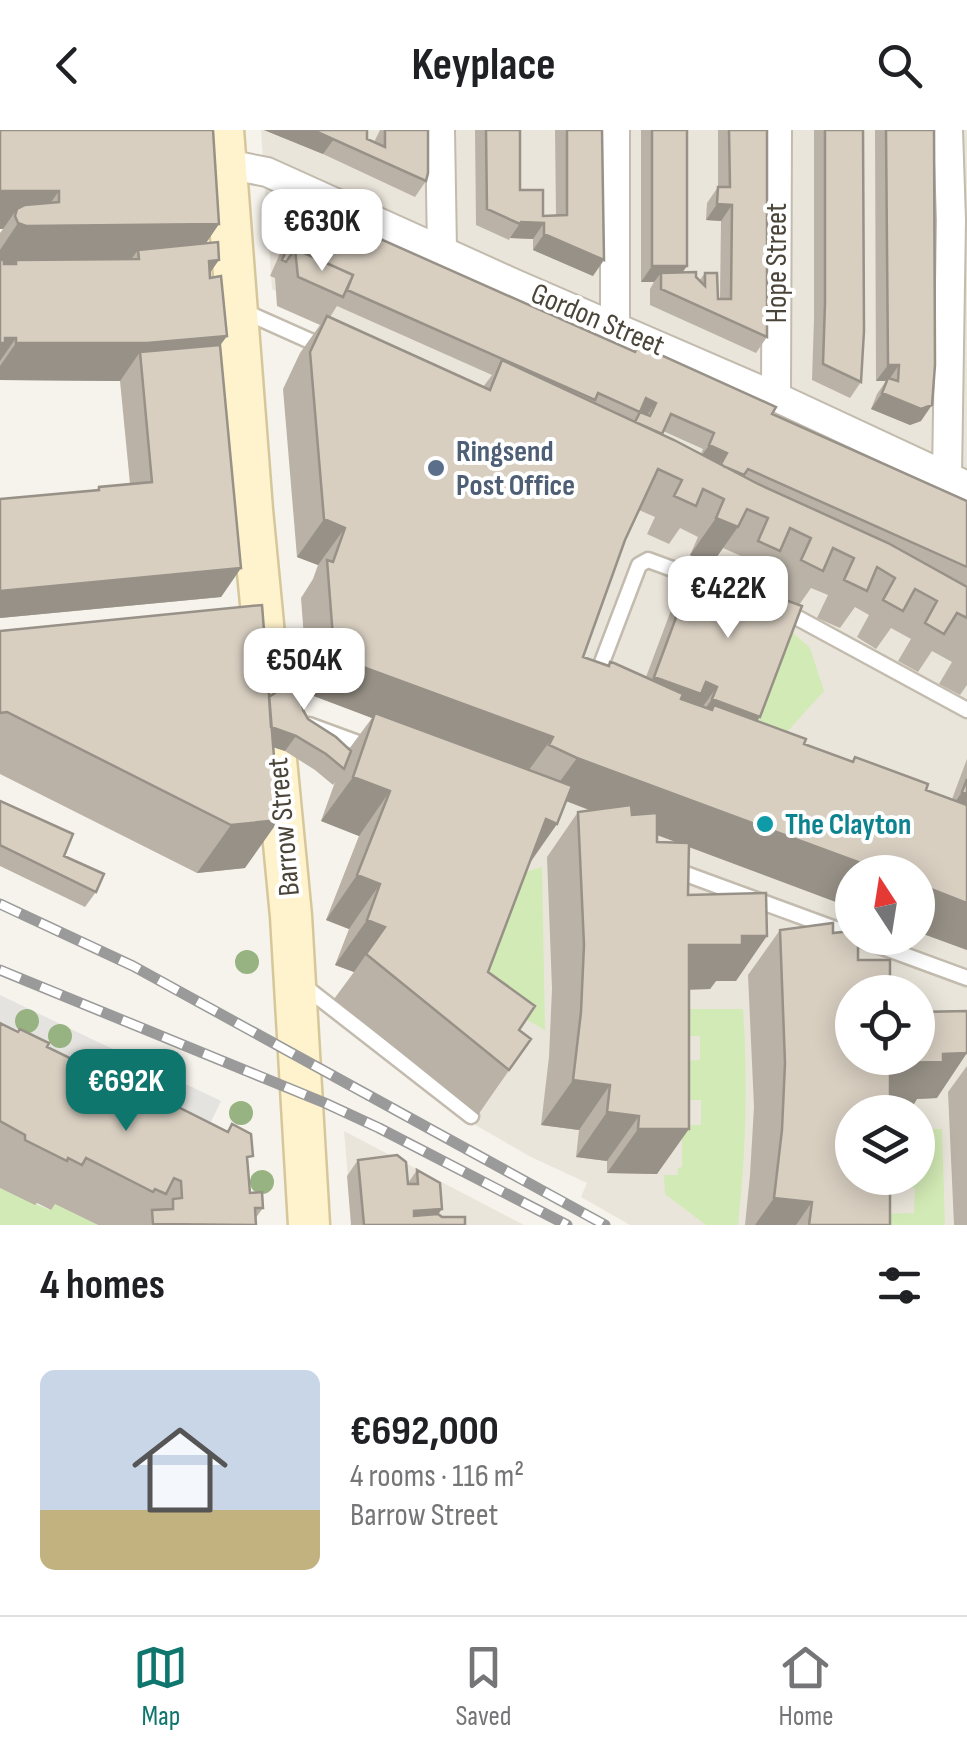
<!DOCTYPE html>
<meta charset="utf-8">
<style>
body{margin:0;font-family:"Sofia Sans Condensed",sans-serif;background:#f2f2f2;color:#202124;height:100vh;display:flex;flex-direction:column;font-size:38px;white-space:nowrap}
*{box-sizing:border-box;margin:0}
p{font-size:32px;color:#757577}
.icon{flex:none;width:55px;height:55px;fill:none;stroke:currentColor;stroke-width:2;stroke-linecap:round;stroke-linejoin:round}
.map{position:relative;height:1095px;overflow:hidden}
.drawer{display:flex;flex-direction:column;background:#fff;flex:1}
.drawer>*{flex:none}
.needle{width:65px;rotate:348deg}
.buttons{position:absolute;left:835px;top:725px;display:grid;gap:20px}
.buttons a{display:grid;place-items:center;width:100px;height:100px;border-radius:50%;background:#fff;box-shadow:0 5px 25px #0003;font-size:50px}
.price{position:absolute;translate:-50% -85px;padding:0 22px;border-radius:20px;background:#fff;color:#222;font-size:32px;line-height:65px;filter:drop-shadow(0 2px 5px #0008)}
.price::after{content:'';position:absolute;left:50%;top:60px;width:30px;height:22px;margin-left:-15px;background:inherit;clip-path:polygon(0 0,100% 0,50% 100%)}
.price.selected{background:#0f766e;color:#fff}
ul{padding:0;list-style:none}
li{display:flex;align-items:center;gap:30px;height:250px;padding:0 40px}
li+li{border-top:2px solid #e0e0e0}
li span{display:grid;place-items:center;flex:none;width:280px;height:200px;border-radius:15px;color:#555}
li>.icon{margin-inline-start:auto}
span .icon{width:120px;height:120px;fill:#fffc;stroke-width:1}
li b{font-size:42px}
h2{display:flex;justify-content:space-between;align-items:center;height:120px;padding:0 40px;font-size:42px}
header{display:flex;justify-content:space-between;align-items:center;height:130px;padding:0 40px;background:#fff;font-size:45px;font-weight:700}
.tab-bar{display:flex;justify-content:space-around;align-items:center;height:140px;border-top:2px solid #e0e0e0;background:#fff;font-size:28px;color:#757577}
.tab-bar a{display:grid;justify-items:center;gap:5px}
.tab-bar .selected{color:#0f766e}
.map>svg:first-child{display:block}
.residential{fill:#eae5da;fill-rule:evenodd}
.green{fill:#d2eab5}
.parking{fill:#e5e3e0}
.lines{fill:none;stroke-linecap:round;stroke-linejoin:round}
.lane-casing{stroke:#c2bbae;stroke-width:19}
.street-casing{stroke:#c2bbae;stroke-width:32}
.secondary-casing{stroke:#d6c79b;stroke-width:45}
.lane{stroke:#fff;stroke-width:14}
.street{stroke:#fff;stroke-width:28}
.secondary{stroke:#fff3cd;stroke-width:40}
.rail-casing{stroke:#9a9a9a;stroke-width:11}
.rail{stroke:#fff;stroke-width:8;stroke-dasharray:22;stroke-linecap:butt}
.tree{fill:#97b381}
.wall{fill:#bab2a6;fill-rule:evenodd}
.shaded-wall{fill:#979187}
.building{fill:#d8cfc1;stroke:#979187;stroke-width:2.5;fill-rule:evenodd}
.service-dot{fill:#5c6f8a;stroke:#fff;stroke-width:4}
.culture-dot{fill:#0f9aa8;stroke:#fff;stroke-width:4}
.labels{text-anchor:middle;stroke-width:8;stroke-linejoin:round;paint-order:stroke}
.street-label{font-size:30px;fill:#4b4439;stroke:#fff}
.service-label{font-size:30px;font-weight:bold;fill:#4e5e75;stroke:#fff;text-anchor:start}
.culture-label{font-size:30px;font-weight:bold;fill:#0d838f;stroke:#fff;text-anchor:start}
</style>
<header><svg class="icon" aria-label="back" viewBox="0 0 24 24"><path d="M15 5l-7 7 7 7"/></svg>Keyplace<svg class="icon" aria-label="search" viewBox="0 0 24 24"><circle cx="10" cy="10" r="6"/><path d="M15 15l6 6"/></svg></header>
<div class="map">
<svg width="967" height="1095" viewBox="0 0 967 1095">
<rect width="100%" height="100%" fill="#f6f3ec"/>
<!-- residential -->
<path class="residential" d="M261 0H967V1095H630L581 1067 587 1053 529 1026 472 993 500 954 475 268 272 159ZM852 742H918V808H852ZM852 862H918V928H852ZM852 982H918V1048H852Z
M344 1001 524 1095H352Z"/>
<!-- green -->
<path class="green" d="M792 502 810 518 824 561 786 603 752 608Z
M542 737 545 900 473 860 519 744Z
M681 879H743C748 951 746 1023 738 1095H706L665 1064 664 1045H678V1038L682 1037V995H701V970H682L681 931 700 930V906H681Z
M918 999H942L945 1095H884V1084L914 1083 915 1058 883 1057V1048H918Z
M0 1058 50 1080 54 1073 98 1095H0Z"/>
<!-- parking -->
<path class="parking" d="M0 865 221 971 204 1006 0 910Z"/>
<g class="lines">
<!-- lane casing -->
<g class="lane-casing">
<path id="lane" d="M241 180 326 218
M783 480 967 580
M596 548 639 435 648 430 763 472
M309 595 369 617
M675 740 852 805
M858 808 967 848
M304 856 471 986"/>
</g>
<!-- street casing -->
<g class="street-casing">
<path id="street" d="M440 0 442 120
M226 34 267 42 515 154 776 267 967 356
M615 195V0
M776 267 777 0
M947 346 951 90 948 0"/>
</g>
<!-- secondary casing -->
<g class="secondary-casing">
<path id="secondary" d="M223 0 252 380 291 786 309 1095"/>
</g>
<!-- lane -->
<use href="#lane" class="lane"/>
<!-- street -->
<use href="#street" class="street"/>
<!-- secondary -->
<use href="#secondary" class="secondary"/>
<!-- rail casing -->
<g class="rail-casing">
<path id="rail" d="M0 774 133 836 605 1095
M0 840 325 973 379 998 567 1095"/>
</g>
<!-- rail -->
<use href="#rail" class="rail"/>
</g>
<!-- trees -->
<g class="tree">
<circle cx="247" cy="832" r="12"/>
<circle cx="27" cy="891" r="12"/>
<circle cx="60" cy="906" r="12"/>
<circle cx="119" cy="937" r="12"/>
<circle cx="153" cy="949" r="12"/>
<circle cx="241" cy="983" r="12"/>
<circle cx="262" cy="1052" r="12"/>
</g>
<!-- wall -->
<path class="wall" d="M0 0 219 94 206 113 210 143 227 206 220 215 241 438 221 467 0 488V369L96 360 99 357 130 354 120 251 0 250V103L3 99Z
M264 0 367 9 374 12 380 0H428L426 51 415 67 323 24Z
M475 0H520V60L543 86 556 85 555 0H602L593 146 533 120V109L510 108 509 110 476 95Z
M641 0H687L682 142 696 147 699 151 705 143 718 169H720L721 91 706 90 707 73 718 57V0H767V207L756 223 650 175V159L654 152H641Z
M814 0H863L861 252 850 268 812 250 814 189Z
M875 0H934L921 291 910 295 871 279 877 264 886 251H876Z
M306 76 635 222 639 215 772 284 967 371V555L960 565 939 554 952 532 932 521 918 542 898 531 911 509 891 498 876 519 857 507 869 485 855 477 840 498 817 488 828 465 811 458 799 475 760 587 757 591 804 614 852 632 855 627 926 660 952 669 967 629V820L918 802V742H852V778L689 717 688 765 736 851H716L710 859 689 860 657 1044 607 1043V1031L576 1027 579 1000 541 995 549 927 552 859 547 727 578 682 591 681 566 671 557 694 530 733 488 842 519 900 531 909 478 985 334 869 354 842 335 835 349 799 326 790 359 706 321 691 335 652 333 655 315 640 285 621 273 617 245 738 197 743 0 644V501L269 567 289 553 298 540 305 521 301 468 313 449 318 435 297 427 283 259 300 223 320 195 277 176 275 148 270 146 294 92ZM337 176 492 245 483 257 330 187ZM663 301 703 319 701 324 662 304ZM639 380 655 387 647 404 669 414 680 398 698 407 690 425 711 435 723 418 741 426 731 449 741 453 695 436 679 459 646 547 610 532 607 536 583 527 625 410ZM768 438 784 446 775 466 754 458ZM742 454 753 458 745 469 738 467ZM306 563 372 588 349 619 308 589 302 573ZM657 705 677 712H657Z
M0 671 64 726 96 762 85 777 0 736Z
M780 800 833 803 852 862 937 968 917 969 912 977H890V1095H745L750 1045 754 977 748 845Z
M0 893 47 917 71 936 91 945 147 967 172 979 227 1002 232 994 248 1034 250 1063 263 1078 255 1089 256 1095H98L55 1074 51 1080 37 1073 35 1075 0 1058Z
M967 936V1095H954L948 962Z
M358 1030 408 1053 417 1040 439 1084 442 1087 465 1095H351L347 1046Z"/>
<!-- shaded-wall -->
<path class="shaded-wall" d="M264 0H313L334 9 323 24Z
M0 61H59L35 95 219 94 193 132 139 129 138 120 129 132 16 130 14 133H0V120L18 93 17 79 3 99H0Z
M717 74 732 75 721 91 706 90Z
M521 92 544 93 533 109 510 108Z
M544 104 604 130 593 146 533 120Z
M219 130 193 167 209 131Z
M652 136H687L676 152 661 143 654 152H641Z
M227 206 200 243 140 222 120 251 0 250V236L16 213Z
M5 208H16L0 231V213Z
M888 235H899L888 251H876Z
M882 263 932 275 921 291 910 295 871 279Z
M646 268 656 273 645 288 638 286Z
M709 315 727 323 716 338 698 331Z
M716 388 738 397 711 435 690 425Z
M324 389 345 398 318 435 297 427Z
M241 438 221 467 0 488V461Z
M333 526 553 607 526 644 375 583 372 588 306 563 293 580Z
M654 547 706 552 717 557 701 579 638 570Z
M712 569 760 587 744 609 712 580 714 575 701 594 696 592Z
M272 597 296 606 285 621 260 613Z
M577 628 886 742H852V778L550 665Z
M353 647 390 661 359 706 321 691Z
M962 662 967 664V692L946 685Z
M546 689 557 694 526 738Z
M279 690 245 738 197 743 231 695Z
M357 745 380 754 349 799 326 790Z
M918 754 967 773V820L918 802Z
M367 790 385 797 354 842 335 835Z
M742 806H767L736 851H716L710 859 657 860 689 815Z
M967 923 937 968 917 969 912 977 858 978 890 933 943 924Z
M573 950 610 955 579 1000 541 995Z
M607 982 639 986 607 1031 576 1027Z
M638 999H689L657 1044 607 1043Z
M774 1068 812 1072 796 1095H755Z
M442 1079 431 1094 404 1095 414 1081Z"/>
<!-- building -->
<path class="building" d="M0 0H213L219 94 26 96 18 93 15 86 17 79 25 75 59 72V61H0Z
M313 0H367V9L385 17V0H428V43L426 51Z
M486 0H520V60H543V86L567 85V0H602L604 130 544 104V93L521 92 520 94 487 79Z
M652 0H687V136H652Z
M729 0H767V207L661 159V143L696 142V147L705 156V143H717L718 169H731L732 75 717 74 718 57H730Z
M825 0H863L864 201 861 252 823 234 825 173Z
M886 0H934L935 235 932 275 921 279 882 263 888 248 898 251 899 235H888Z
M306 76 635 222 639 215 776 277 772 284 967 371V437L748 339 744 345 723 336 721 334 727 323 709 315 714 303 671 284 662 304 635 292 640 282 598 263 595 270 347 160 353 145 295 119 286 132 282 130ZM646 268 656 273 650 286 640 282Z
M218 112 219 130 209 131 210 148 221 146 227 206 147 213H16V208H5V213H0V130H4V134H16V130L139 129 138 120Z
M295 119 353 145 343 167 298 147Z
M327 186 490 260 502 230 674 310 758 354 888 413 967 457V488L957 483 944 504 925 493 937 471 915 459 903 481 883 470 895 448 877 437 867 461 844 450 854 428 833 418 823 441 801 430 811 408 790 398 780 421 758 411 768 388 747 379 738 397 716 388 724 369 703 359 696 376 674 366 682 350 658 339 625 410 583 527 609 536 610 532 614 533 683 564 681 569 712 580 714 575 806 609 804 614 853 632 855 627 928 654 926 660 967 675V773L918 754V742H885L577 628 549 615 553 607 333 526V507L327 430 333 432 345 398 324 389 310 222Z
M220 215 241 438 0 461V369L99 360V357L152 352 140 222Z
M695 436 742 454 738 467 748 471 753 458 802 476 760 587 712 569 717 557 706 552 701 564 654 547Z
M262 475 279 690 231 695 7 582 0 583V501Z
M316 505 317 548 304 565 302 573 303 580 308 589 336 607 351 621 344 639 326 624 296 606 271 597 269 567 289 553 309 524Z
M375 583 572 656 557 694 546 689 488 842 535 876 519 900 531 909 509 940 366 824 385 797 367 790 380 754 357 745 390 661 353 647Z
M967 649V664L962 662Z
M0 671 73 704 64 726 104 744 96 762 0 715Z
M631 675 632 685 657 683V712L689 713 688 765 766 763 767 806H742V815H689V999H638L639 986 607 982 610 955 573 950 581 882 584 815 578 682Z
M833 793V803L852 801V808H858V830H890V862H852V928H918V882L967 881V923L943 924V932L890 933V982H852V1048H890V1095H809L812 1072 774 1068 782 1000 785 933 780 800Z
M0 893 18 902 20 899 49 913 47 917 74 930 71 936 91 946 94 940 115 951 117 947 149 963 147 967 172 979 174 975 228 1002 232 994 251 1004 253 1026 247 1027 250 1063 262 1062 263 1078H255L256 1095 153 1094 152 1080 173 1079V1069L182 1068 181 1051 174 1048 166 1064 155 1059 153 1062 86 1028 82 1035 68 1028 67 1031 25 1010V1005L0 991Z
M397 1025 406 1032 408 1054H418L417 1040 440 1053 442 1079 414 1081V1086L438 1084 442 1087H465V1095H364L358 1030Z"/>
<!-- markers -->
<circle class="service-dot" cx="436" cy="338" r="10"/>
<circle class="culture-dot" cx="765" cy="694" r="10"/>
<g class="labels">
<!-- street labels -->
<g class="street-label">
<text transform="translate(776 133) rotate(-90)" y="10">Hope Street</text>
<text transform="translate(598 189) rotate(23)" y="10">Gordon Street</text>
<text transform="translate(283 697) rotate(-95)" y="10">Barrow Street</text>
</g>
<!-- service labels -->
<g class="service-label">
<text x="456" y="331">Ringsend<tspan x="456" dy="34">Post Office</tspan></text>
</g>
<!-- culture labels -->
<g class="culture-label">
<text x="785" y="704">The Clayton</text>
</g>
</g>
</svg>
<div class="buttons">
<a><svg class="needle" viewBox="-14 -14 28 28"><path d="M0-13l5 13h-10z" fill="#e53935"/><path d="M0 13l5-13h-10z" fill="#757577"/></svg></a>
<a><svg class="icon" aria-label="locate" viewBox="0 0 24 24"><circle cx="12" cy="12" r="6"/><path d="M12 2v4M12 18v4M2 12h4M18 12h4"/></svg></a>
<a><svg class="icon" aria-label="layers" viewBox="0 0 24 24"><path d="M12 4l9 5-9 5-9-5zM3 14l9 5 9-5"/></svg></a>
</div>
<b class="price" style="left:322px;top:144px">€630K</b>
<b class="price" style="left:728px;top:511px">€422K</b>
<b class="price" style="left:304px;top:583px">€504K</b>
<b class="price selected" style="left:126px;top:1004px">€692K</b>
</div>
<section class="drawer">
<h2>4 homes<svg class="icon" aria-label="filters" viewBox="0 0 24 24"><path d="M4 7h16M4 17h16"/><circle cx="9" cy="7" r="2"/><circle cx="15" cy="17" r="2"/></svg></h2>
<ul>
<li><span style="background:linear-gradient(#c9d6e8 70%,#c2b280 0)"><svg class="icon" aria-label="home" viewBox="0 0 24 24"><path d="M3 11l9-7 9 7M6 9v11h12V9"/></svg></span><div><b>€692,000</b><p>4 rooms · 116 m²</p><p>Barrow Street</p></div></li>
</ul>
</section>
<nav class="tab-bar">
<a class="selected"><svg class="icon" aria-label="map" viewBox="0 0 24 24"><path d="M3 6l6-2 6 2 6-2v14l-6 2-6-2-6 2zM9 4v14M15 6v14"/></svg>Map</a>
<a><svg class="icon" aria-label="saved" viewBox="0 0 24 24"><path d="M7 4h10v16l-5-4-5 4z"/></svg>Saved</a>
<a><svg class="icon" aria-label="home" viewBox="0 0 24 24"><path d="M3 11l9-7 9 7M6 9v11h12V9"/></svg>Home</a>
</nav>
